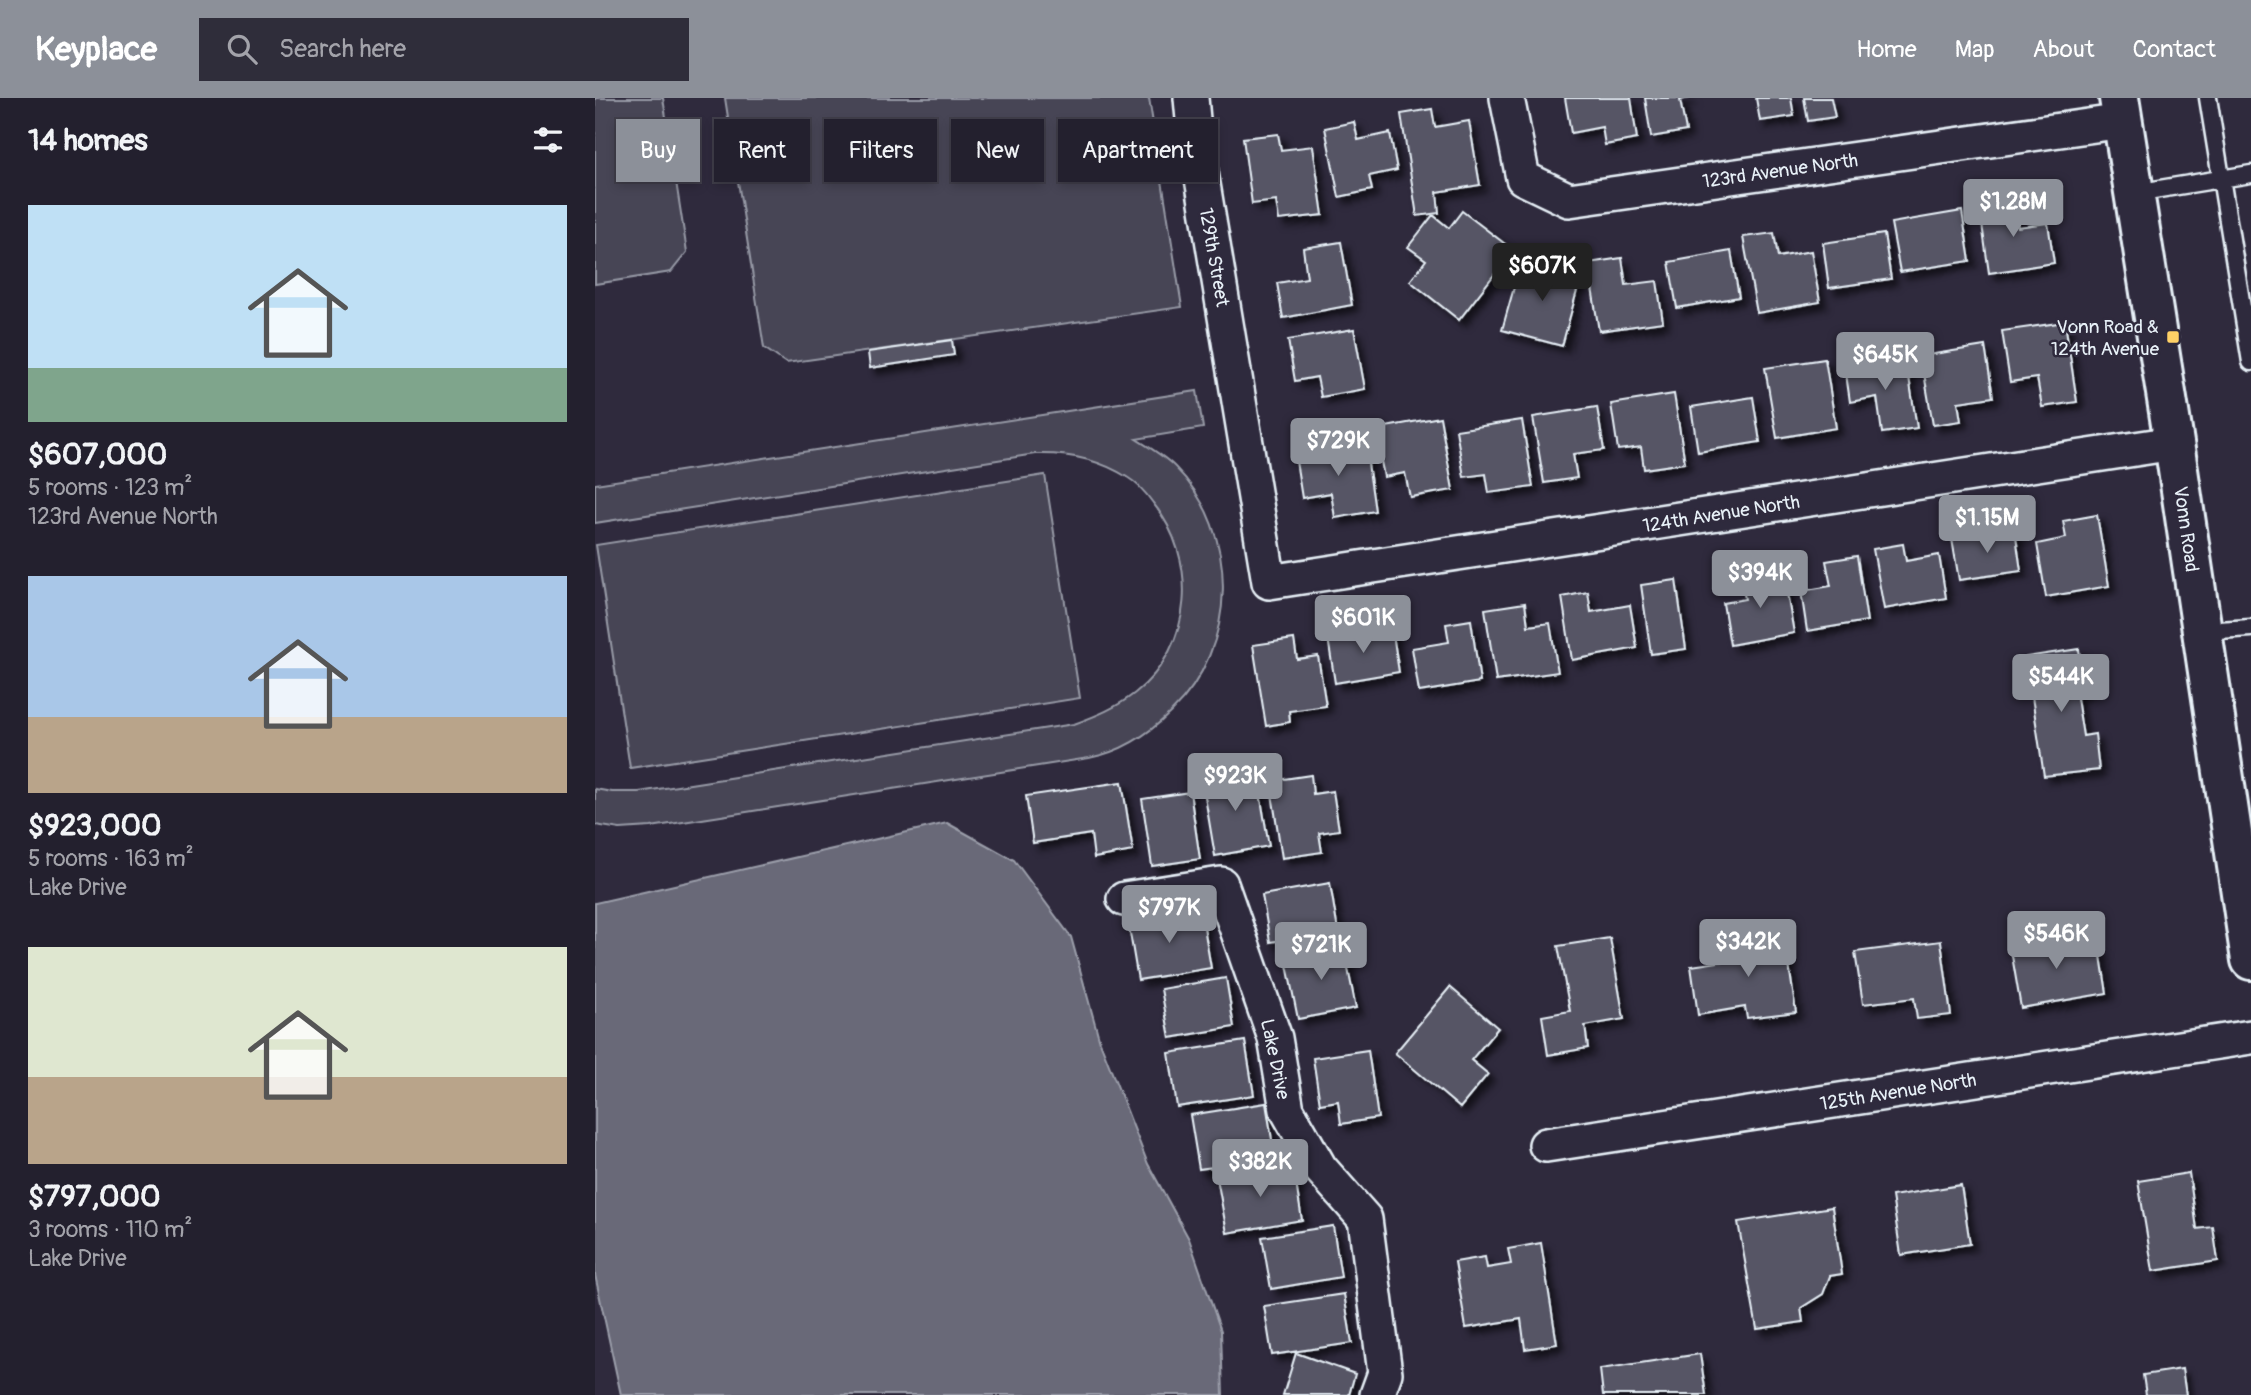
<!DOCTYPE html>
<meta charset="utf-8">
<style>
body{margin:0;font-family:Pangolin,sans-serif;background:#2f2d3a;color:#f1f3f6;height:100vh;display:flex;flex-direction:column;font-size:26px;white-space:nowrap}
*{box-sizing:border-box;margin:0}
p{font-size:23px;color:#a3a3aa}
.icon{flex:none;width:38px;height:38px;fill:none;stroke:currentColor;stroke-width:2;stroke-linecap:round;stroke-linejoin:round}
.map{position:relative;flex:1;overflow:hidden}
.drawer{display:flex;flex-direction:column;background:#23202e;width:595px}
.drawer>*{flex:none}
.hud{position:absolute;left:21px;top:21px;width:665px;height:63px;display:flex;gap:14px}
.price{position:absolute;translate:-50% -60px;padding:0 16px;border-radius:7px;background:#8c9099;color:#fff;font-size:23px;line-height:46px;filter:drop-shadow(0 2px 4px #0008)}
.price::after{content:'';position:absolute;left:50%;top:42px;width:21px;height:16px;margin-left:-10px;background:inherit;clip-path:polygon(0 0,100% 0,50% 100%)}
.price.selected{background:#222;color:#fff}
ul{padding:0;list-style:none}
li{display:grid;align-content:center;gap:14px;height:371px;padding:0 28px}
li span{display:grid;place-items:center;height:217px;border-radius:0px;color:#555}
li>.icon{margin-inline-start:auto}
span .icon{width:126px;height:126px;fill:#fffc;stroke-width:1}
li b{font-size:30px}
h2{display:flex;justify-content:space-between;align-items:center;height:84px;padding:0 28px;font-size:30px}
.pill{padding:0 24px;border-radius:0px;background:#23202e;box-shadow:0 4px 10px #0003,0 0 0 2px #403e4a;font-size:24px;line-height:63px}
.pill.selected{background:#8c9099;color:#fff}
header{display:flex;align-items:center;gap:42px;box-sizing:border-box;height:98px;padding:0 35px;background:#8c9099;color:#fff}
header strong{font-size:33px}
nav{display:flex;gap:38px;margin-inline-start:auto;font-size:24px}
.search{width:490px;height:63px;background:#2f2d3a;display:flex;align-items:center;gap:18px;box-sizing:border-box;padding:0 24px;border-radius:0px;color:#a3a3aa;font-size:26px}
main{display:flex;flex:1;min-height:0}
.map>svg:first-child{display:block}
.green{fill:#464455;stroke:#979aa6;stroke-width:2}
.water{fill:#696978;stroke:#9c9fab;stroke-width:2}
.building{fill:#575565;stroke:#e8f1f8;stroke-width:2;filter:url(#shadow)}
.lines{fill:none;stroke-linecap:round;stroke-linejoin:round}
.lane-casing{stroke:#e8f1f8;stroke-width:21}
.street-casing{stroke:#e8f1f8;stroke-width:38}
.secondary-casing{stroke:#e8f1f8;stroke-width:44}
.lane{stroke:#2f2a3d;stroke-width:16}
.street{stroke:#2f2a3d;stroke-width:33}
.secondary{stroke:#2f2a3d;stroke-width:38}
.poi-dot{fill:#ffd166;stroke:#2f2a3d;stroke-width:2.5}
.labels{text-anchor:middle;stroke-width:5;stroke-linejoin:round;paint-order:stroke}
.street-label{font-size:19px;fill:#e8f1f8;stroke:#2f2a3d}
.poi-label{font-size:19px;fill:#e8f1f8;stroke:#2f2a3d;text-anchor:end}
</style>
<header>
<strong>Keyplace</strong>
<div class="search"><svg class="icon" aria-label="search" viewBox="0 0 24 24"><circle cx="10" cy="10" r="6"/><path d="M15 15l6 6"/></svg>Search here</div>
<nav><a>Home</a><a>Map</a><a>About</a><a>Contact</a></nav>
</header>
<main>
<section class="drawer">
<h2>14 homes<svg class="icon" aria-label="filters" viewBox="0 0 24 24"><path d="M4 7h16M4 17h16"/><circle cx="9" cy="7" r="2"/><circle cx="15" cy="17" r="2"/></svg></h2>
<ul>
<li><span style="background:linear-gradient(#bfe0f5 75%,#7fa58c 0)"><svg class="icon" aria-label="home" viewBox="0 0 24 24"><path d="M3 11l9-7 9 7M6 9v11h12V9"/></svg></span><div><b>$607,000</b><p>5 rooms · 123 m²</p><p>123rd Avenue North</p></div></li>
<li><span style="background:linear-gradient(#a9c7e8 65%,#b9a48a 0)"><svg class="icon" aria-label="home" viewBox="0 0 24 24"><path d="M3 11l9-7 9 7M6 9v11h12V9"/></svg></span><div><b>$923,000</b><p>5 rooms · 163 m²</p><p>Lake Drive</p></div></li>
<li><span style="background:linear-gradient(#dfe7d0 60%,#b9a48a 0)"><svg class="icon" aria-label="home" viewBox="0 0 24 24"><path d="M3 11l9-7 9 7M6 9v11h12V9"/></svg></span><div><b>$797,000</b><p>3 rooms · 110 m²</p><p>Lake Drive</p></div></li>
</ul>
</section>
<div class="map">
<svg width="1656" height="1297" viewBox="0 0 1656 1297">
<defs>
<filter id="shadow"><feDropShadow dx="6" dy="6" stdDeviation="3.5" flood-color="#0009"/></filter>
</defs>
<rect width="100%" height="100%" fill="#2f2a3d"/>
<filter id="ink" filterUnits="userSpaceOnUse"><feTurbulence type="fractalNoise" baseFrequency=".0143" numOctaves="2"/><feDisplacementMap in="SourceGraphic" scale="14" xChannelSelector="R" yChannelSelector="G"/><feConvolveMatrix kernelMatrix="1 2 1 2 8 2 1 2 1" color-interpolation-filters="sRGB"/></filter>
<g filter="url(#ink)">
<!-- green -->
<path class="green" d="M0 0H68L92 154 76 174 0 186Z
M130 0H554L587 209 191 265 169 250Z
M602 293 608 330 541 341C554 349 569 358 580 369 646 435 643 550 576 614 553 637 526 654 494 660L56 729 25 731 0 727V691L17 694H44L479 626C501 618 521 610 540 595 599 548 604 462 558 405 551 395 542 385 532 379 504 361 472 355 440 356L0 425V386Z
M450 377 485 600 35 670 1 447Z"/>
<!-- water -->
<path class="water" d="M352 725 419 762 476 839 505 944 553 1066 594 1141 626 1233 628 1297H26L0 1177V805Z"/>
<!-- building -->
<path class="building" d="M970 0H1036L1042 41 1010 47 1007 29 976 35Z
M1050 0H1095L1085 2 1091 33 1056 39Z
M1161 0H1196L1199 18 1165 23Z
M1209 0H1236L1240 19 1213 23Z
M837 11 840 29 874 23 885 87 842 94 844 115 822 118 806 16Z
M759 24 763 42 795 35 802 72 774 78 777 92 744 99 730 30Z
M683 36 686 52 718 48 728 117 684 122 681 103 657 106 648 40Z
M1418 101 1423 129 1453 125 1459 165 1394 175 1384 105Z
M867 113 918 152 864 222 815 183 831 162 813 149 838 117 854 130Z
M1367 113 1375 163 1305 174 1296 125Z
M1179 135 1183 159 1216 153 1225 204 1162 215 1148 139Z
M1289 136 1296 181 1234 190 1228 145Z
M746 144 757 207 688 220 682 185 712 180 708 150Z
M1136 153 1144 199 1082 210 1074 164Z
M1027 160 1031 187 1062 183 1068 224 1004 233 993 165Z
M927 161 986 178 967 248 907 232Z
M1470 224 1482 304 1447 309 1442 280 1415 284 1407 233Z
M759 231 770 291 726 299 722 279 700 283 693 242Z
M357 242 359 257 275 270 273 254Z
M1390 248 1398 299 1363 304 1366 323 1338 327 1326 258Z
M1311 260 1322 330 1287 335 1282 299 1255 304 1250 269Z
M1230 261 1241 330 1182 340 1170 270Z
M1079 296 1090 365 1049 371 1046 349 1023 352 1016 306Z
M1158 299 1165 344 1103 354 1096 309Z
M1002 309 1009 352 978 356 982 380 949 385 938 319Z
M845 319 858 392 815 399 810 375 789 379 780 331Z
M927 322 938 389 894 395 891 376 869 379 861 332Z
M770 345 780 413 740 420 736 395 707 400 700 357Z
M1502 417 1514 488 1451 499 1442 446 1471 440 1468 423Z
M1420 431 1426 473 1364 482 1357 441Z
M1308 446 1311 463 1344 457 1351 500 1289 511 1278 451Z
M1262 458 1272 523 1212 533 1206 493 1236 488 1231 463Z
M1188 473 1199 535 1135 547 1128 505 1150 501 1146 481Z
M1081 482 1091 551 1056 556 1046 487Z
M993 494 996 514 1035 507 1042 550 977 562 967 499Z
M930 505 933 528 955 525 963 574 901 583 890 511Z
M876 522 885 584 824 594 817 550 854 544 851 526Z
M797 530 804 574 740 585 733 540Z
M699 541 702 561 723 558 731 608 694 613 695 624 671 628 658 547Z
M1484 551 1489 594H1481L1488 638 1500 636 1504 672 1449 678 1431 559Z
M661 672 674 748 620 758 607 681Z
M716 677 718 696 738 693 744 732 724 735 727 754 687 760 675 683Z
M527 684 538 753 499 760 496 736 438 745 431 698Z
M595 694 605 761 557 768 547 701Z
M735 785 743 833 675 844 667 797Z
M606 812 616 870 543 882 533 823Z
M1189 834 1201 914 1152 920 1150 909 1103 917 1096 868 1144 861 1141 840Z
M1480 834 1483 856 1505 852 1512 895 1426 910 1415 846Z
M1015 840 1029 921 990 928 993 950 953 957 947 918 975 913 963 848Z
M1346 843 1356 917 1322 921 1319 900 1268 906 1260 854Z
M748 846 761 910 703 921 690 857Z
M631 880 639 929 575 940 566 891Z
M855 889 903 930 876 962 893 976 865 1010 800 955Z
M650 943 659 997 582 1009 574 955Z
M773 952 783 1020 746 1026 743 1003 725 1006 718 960Z
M671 1005 680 1060 604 1071 595 1017Z
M698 1067 707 1122 632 1135 622 1080Z
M1594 1075 1602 1131 1618 1129 1623 1163 1558 1173 1543 1083Z
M1366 1087 1375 1146 1306 1157 1297 1098Z
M1237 1109 1247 1176 1235 1178 1228 1196 1206 1210 1208 1224 1162 1231 1143 1124Z
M738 1128 746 1179 676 1191 667 1139Z
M946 1145 962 1246 930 1251 926 1221 871 1230 860 1164 890 1159 892 1170 916 1166 913 1151Z
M749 1196 757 1245 677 1257 669 1208Z
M701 1255 760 1276 754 1297H688Z
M1105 1256 1111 1297H1008L1005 1271Z
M1587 1271 1591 1297H1551L1548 1277Z"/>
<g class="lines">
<!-- lane casing -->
<g class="lane-casing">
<path id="lane" d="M1613 0 1656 264
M1540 95 1656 76
M1607 533 1656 530"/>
</g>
<!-- street casing -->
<g class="street-casing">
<path id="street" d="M596 0 599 32 674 484 1579 345
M912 0 928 80 974 102 1528 23
M529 801 626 786 680 940 692 1012 725 1070 770 1121 790 1275 782 1297
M951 1047 1656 939"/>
</g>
<!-- secondary casing -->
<g class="secondary-casing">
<path id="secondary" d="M1524 0 1579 345 1656 862"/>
</g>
<!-- lane -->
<use href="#lane" class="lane"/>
<!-- street -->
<use href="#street" class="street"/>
<!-- secondary -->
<use href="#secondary" class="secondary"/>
</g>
</g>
<!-- markers -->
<rect class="poi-dot" x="1571" y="232" width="14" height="14" rx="3.5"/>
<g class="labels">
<!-- street labels -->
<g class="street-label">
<text transform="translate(1185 72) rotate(-8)" y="7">123rd Avenue North</text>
<text transform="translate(620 159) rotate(80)" y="7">129th Street</text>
<text transform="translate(1126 415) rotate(-9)" y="7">124th Avenue North</text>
<text transform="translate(1592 431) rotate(82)" y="7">Vonn Road</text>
<text transform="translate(681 961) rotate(78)" y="7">Lake Drive</text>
<text transform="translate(1303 993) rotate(-9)" y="7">125th Avenue North</text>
</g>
<!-- poi labels -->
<g class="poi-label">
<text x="1564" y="235">Vonn Road &amp;<tspan x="1564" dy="22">124th Avenue</tspan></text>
</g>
</g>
</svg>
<b class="price" style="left:1418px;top:141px">$1.28M</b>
<b class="price selected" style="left:947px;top:205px">$607K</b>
<b class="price" style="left:1290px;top:294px">$645K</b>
<b class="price" style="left:743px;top:380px">$729K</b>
<b class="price" style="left:1392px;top:457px">$1.15M</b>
<b class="price" style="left:1165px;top:512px">$394K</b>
<b class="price" style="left:768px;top:557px">$601K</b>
<b class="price" style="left:1466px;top:616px">$544K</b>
<b class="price" style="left:640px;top:715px">$923K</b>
<b class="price" style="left:574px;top:847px">$797K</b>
<b class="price" style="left:1461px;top:873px">$546K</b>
<b class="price" style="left:1153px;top:881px">$342K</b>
<b class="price" style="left:726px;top:884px">$721K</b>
<b class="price" style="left:665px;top:1101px">$382K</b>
<div class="hud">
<a class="pill selected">Buy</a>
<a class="pill">Rent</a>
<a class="pill">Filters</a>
<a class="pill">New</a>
<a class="pill">Apartment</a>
</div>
</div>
</main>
